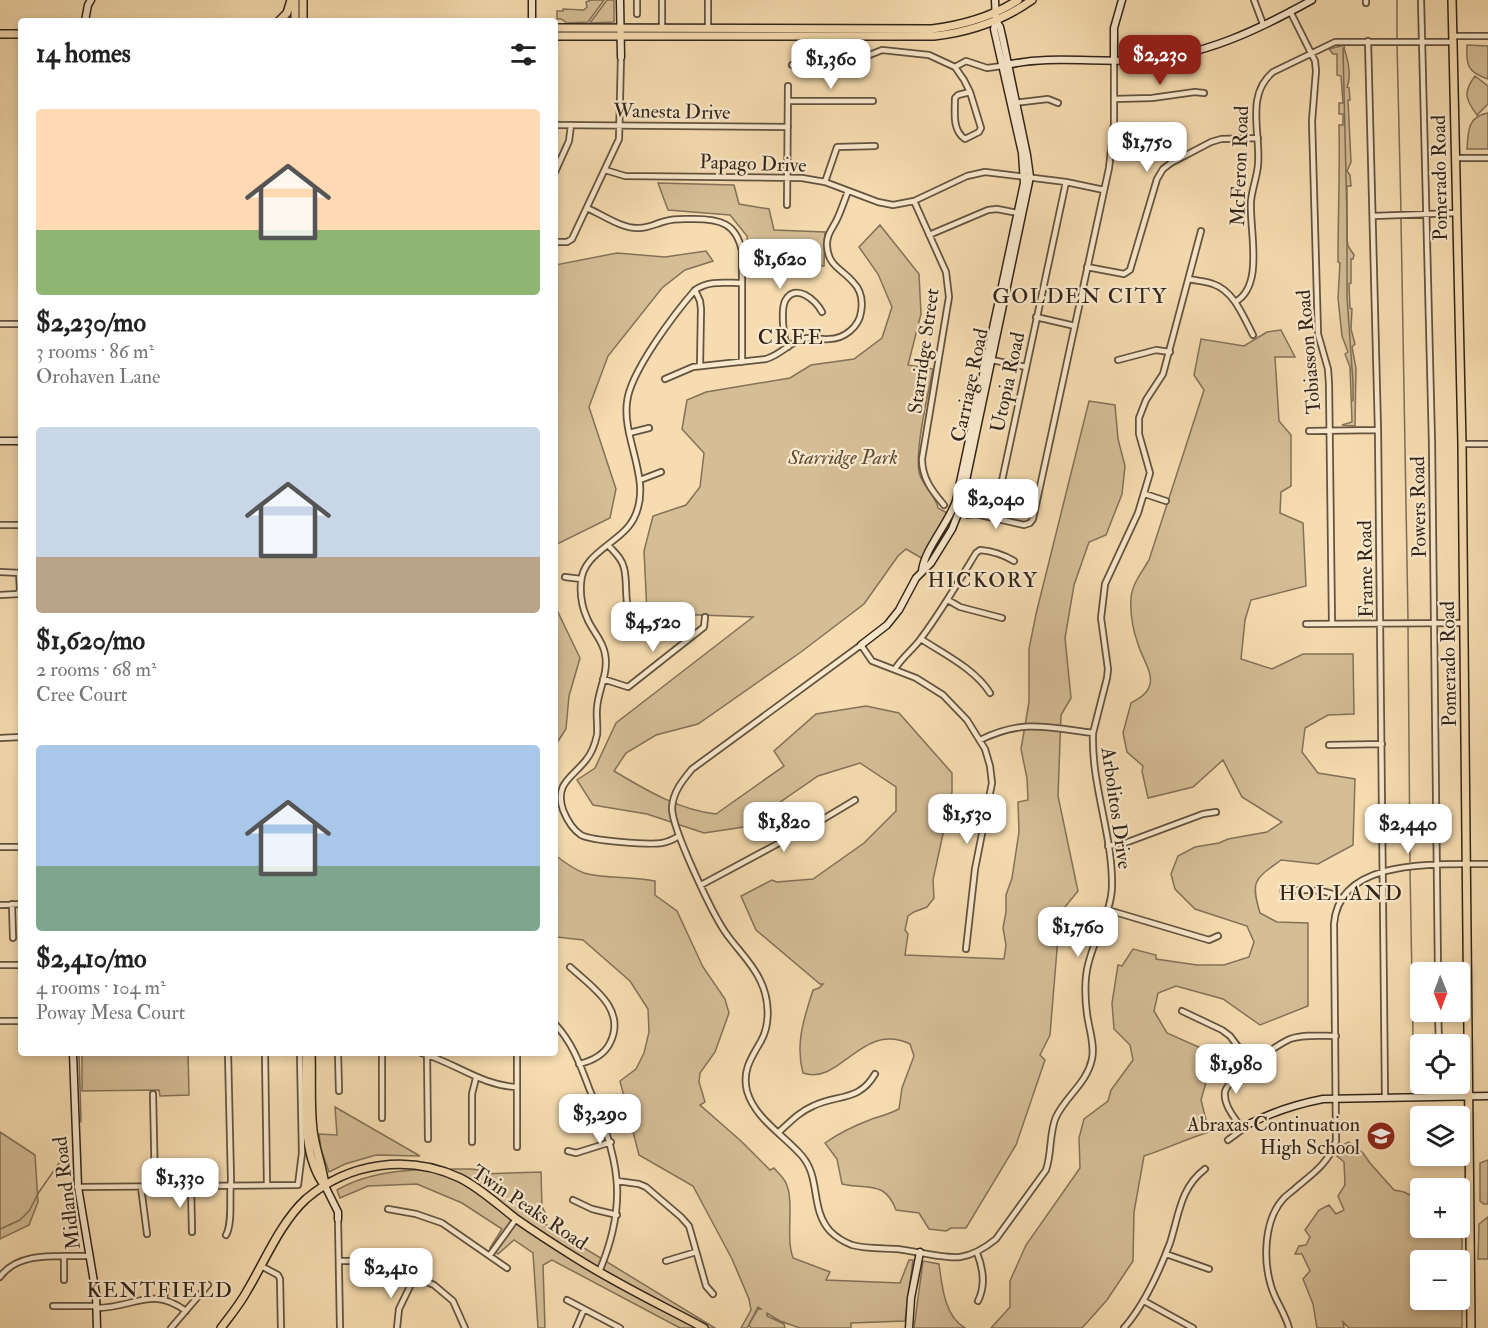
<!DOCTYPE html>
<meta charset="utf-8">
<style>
body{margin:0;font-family:"IM FELL Double Pica",serif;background:#f6f6f6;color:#222;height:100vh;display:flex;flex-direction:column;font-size:22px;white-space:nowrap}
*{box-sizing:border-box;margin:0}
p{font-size:20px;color:#767676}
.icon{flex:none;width:33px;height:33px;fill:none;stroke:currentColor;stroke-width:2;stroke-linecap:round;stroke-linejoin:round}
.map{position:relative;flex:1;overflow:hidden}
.drawer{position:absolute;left:18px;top:18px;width:540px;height:1038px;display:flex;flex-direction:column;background:#fff;border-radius:6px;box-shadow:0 3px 9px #0003}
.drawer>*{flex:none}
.needle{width:39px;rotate:179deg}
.fabs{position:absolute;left:1410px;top:962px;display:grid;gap:12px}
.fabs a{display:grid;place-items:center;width:60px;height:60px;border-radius:6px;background:#fff;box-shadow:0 3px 9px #0003;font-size:30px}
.price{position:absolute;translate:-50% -51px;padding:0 14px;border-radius:12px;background:#fff;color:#222;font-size:20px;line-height:39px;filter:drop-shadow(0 2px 3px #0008)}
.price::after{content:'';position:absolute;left:50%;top:36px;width:18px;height:14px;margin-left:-9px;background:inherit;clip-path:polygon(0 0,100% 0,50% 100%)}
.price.selected{background:#8f2418;color:#fff}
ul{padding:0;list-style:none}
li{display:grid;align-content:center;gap:12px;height:318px;padding:0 18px}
li span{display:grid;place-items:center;height:186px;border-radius:6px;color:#555}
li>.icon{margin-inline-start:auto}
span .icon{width:108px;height:108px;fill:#fffc;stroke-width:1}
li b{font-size:26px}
h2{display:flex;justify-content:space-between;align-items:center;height:72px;padding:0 18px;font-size:26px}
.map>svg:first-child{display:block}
.green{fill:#d5bd96;stroke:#837158;stroke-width:1.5;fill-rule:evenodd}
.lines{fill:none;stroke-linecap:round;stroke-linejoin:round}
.stream{stroke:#7f6e55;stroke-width:1.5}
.street-casing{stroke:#625340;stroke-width:8}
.secondary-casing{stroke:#31251a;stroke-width:9}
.primary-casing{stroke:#31251a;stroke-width:10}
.street{stroke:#f9e8cc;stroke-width:4.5}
.secondary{stroke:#f9e8cc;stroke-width:6}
.primary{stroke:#f6dcb0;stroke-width:7}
.labels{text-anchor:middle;stroke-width:4.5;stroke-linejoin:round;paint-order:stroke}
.street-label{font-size:20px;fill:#31251a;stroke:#f9e8cc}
.park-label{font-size:20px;font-style:italic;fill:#5a4b39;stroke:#f9e8cc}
.poi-label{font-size:20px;fill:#31251a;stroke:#f9e8cc;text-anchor:end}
.neighbourhood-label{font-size:21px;letter-spacing:1.5px;fill:#31251a;stroke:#f9e8cc}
</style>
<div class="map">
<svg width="1488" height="1328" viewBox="0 0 1488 1328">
<rect width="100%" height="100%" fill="#f6dcb0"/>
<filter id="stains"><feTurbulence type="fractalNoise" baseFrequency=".00333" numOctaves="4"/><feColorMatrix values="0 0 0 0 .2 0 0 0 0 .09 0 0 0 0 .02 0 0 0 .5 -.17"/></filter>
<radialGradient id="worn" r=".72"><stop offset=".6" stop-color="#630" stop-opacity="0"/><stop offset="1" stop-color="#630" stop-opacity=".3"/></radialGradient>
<!-- green -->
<path class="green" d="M604 0 588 22 567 23 561 19H557V11H563V9L584 10 587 7 586 2 591 0Z
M607 0H614V22L590 23Z
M1345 45 1344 48C1348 60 1352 76 1347 87L1349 88 1350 100H1348L1351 162 1347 171 1350 175 1351 186H1347V238L1348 246 1354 255 1353 259H1351V283L1349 284 1350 308 1352 309 1351 329 1355 344 1352 347 1356 368 1355 426 1342 425 1352 422 1350 367 1345 354 1348 352 1342 336 1338 298 1340 263 1338 262C1338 216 1340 172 1339 125H1343V114H1339V103H1343L1341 76 1337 75V54H1333L1329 49Z
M1467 45 1488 46V79C1467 72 1466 65 1467 45Z
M1475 76 1488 86V104L1477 115C1465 99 1463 92 1475 76Z
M1488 113V149H1467C1468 131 1468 116 1488 113Z
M658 183 734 185 739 204 769 209 774 230 825 232 824 266 750 265 747 236 730 215 668 210Z
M880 225 919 274 921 314 908 365 933 369C928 395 915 448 919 472 922 486 936 495 938 508L949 514 923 559 906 549 898 556 864 604 801 652 698 724 656 735 626 753 614 771C646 790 679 810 716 814L784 766 774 751 816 714 866 706 899 713 952 773V792L933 880 934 898 927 907 914 912 908 916 905 930 908 934 905 955 1004 959 1006 945 1003 928 1006 912V895L1012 878 1019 832 1018 802 1028 800 1027 778 1021 749 1029 702V649L1036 614 1089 401 1115 405 1118 439 1125 466 1122 494 1106 535 1089 542 1074 585 1065 638 1071 698 1061 715 1058 796 1078 891 1060 913 1050 1035 1040 1055 1045 1060 1016 1145 966 1228H951L946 1231 929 1229 919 1213 896 1210C885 1180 868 1190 842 1184L837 1159 825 1143C839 1133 856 1125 872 1119 882 1116 889 1114 899 1109L902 1088 914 1056 910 1044C861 1021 841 1086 803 1073 795 1044 804 1018 813 990L819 988 823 984H820L756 930 741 896 772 880 777 882 813 879 864 843 896 811V787L860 763 818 776 744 827 704 833 647 814 593 805 577 780 595 768 616 723 753 617 647 613 644 551 653 516 686 505 700 487 704 453 682 429 687 400 706 392 790 378 811 365 854 359 882 338 892 307 878 274 859 247Z
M706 251 713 261 685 270 662 288 608 356 589 407 616 489 610 518 557 544 555 547V265L617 253 665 257Z
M1281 330 1295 357H1275L1279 421 1291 435V486L1281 492 1280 513 1303 523 1306 586 1251 600 1245 620 1241 659 1272 669 1303 654H1353L1354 714 1328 715 1305 728 1302 752 1318 773 1355 779 1353 845 1318 864 1281 860C1255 879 1250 880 1260 913L1277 922 1308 923V1006L1260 1025 1223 999 1176 986 1158 993 1154 1011 1167 1033 1214 1054 1201 1100 1209 1132C1186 1139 1166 1149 1144 1156L1134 1212 1133 1261 1107 1300 1082 1328H991L1010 1307V1281L1026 1245 1080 1168 1079 1138 1084 1119 1108 1101 1111 1090 1133 1060 1130 1045 1114 1029 1112 1003 1118 965 1122 966 1133 949 1156 955V959L1197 965H1224L1249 957 1254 942 1247 926 1195 909 1175 889 1171 874 1178 856 1195 847 1219 843 1228 839 1267 832 1282 822 1242 797 1223 760 1193 787 1148 798 1142 771 1143 766 1127 752 1123 733 1131 703C1138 699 1148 694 1150 684 1153 672 1141 656 1138 644 1133 630 1130 613 1131 598 1132 584 1142 572 1149 560L1204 390 1194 375 1201 339 1244 346 1267 332Z
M555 606 580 658 569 696 566 729 555 746Z
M555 855C564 862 573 869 584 873 605 879 632 876 655 881V895L677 911 703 967 725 999 729 1013 715 1052 700 1073 699 1082 705 1102 700 1105 741 1141 770 1170 774 1168C778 1173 784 1178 786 1183 795 1203 785 1236 793 1258L830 1272 826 1280 900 1283 909 1260H913L905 1321 851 1323V1328H800L780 1321 767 1313V1316L784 1324 785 1328H751L749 1325 758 1309H761L758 1307 747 1328H741L751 1310 749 1299 732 1259 693 1186 639 1155 620 1081 636 1069 644 1053 649 1032 648 1009 630 981 583 940 557 937 555 939Z
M82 1053H188L189 1095 160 1096 159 1090 82 1091Z
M335 1107 420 1156 376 1155 345 1164 329 1172 321 1149 319 1134 337 1135Z
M0 1132 35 1155 38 1202 29 1225 0 1239Z
M1349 1142 1363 1153 1370 1163 1394 1190 1404 1192 1418 1199 1416 1214 1418 1230H1425V1227H1460V1201H1462V1328H1349L1343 1322 1344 1328H1317L1313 1304 1303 1279 1310 1271 1302 1254H1295L1299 1246 1306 1245 1310 1237 1305 1230 1319 1210 1329 1205 1336 1214 1344 1210 1338 1196 1345 1185 1344 1162 1337 1156 1341 1146ZM1420 1260H1460V1299H1420Z
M1488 1160V1204H1484L1480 1201V1163Z
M471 1169 479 1170 481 1174 541 1172 542 1206 545 1213V1224L715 1328H680L552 1260 543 1265 545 1328H538L533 1253 514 1240 498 1254 490 1248 502 1229 462 1203 417 1184 368 1186 340 1198 337 1190C376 1167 427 1169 471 1169Z
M1488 1217V1259H1478L1479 1224Z
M923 1261 939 1264C942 1285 944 1316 965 1328H914Z"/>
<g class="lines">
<!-- stream -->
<path class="stream" d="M1397 0V38
M1397 44 1401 211
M1343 48 1347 221V297L1353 383V401
M1401 219 1408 619
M1408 627 1410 862
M1410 870 1414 1091
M79 1053 81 1122
M1434 1188V1184
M1420 1204 1418 1213 1420 1220
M0 1229 20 1220 29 1211 39 1192 69 1149"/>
<!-- street casing -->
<g class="street-casing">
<path id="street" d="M637 0V14
M708 0V28
M1254 0 1263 24
M1366 0V3
M1421 0 1432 443 1438 972
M1290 11 1315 61 1316 71 1312 121 1318 334 1328 369 1329 384 1332 624
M662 28V0
M825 36 824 53 826 64
M1452 36H1488
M1368 41 1378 430 1385 1097
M792 65 818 68 828 63 857 60 882 50 929 55 955 67
M955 67 964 80 970 92 981 128 979 132 965 139C952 130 955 113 955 98L958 95 970 92
M955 67 966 61 987 68 1002 66
M1114 99 1152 98 1195 92 1204 93
M788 101H873
M1014 103 1048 99 1058 103
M555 125 788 127
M1455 158H1488
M605 170 625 176 802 178 825 182 878 202 893 205 914 201 967 176 985 172 1066 182 1104 190
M555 172 569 141 571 125
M825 182 837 147 875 146
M914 201 946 272 949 297 922 459C922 478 932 491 944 505
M787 205 788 86
M587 208C603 215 622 229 639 228 649 228 657 223 666 221 675 218 685 219 694 219 720 219 736 223 742 251V362
M1373 216 1457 213
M929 235 988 210 997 209 1018 213
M555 242H567L572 239 619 139 621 57
M1087 267 1124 274 1130 270 1157 179 1163 169 1171 163 1211 142 1221 139 1258 138
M1189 279C1197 281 1205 281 1213 284 1234 291 1243 316 1253 335
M695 290 700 301 701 309 700 366
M1235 302C1265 286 1249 230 1251 201 1252 189 1257 177 1258 165 1261 134 1245 95 1273 72L1335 42H1452
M1036 317 1075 326
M0 324H21
M788 347C783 339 781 310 785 301 795 282 816 300 822 312
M992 360 1026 367
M1118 360 1156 350 1170 352
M665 379 693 367 766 359C780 355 788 344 802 339 811 336 820 340 829 339 844 339 859 327 861 312 863 301 861 290 853 282 842 269 828 266 827 246 826 234 834 227 838 217 842 208 845 199 848 191
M1309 431 1378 430
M629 433 649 428
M1462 444H1488
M640 480 661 472
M1145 494 1166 501
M968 515 976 514 1024 525 1030 523 1033 519 1109 168 1114 124V61
M994 518 1066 182
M0 525H21
M608 545C614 552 622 558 624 568 629 588 621 609 638 626
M0 572 21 573
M565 577 581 579
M0 595 18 594 20 590 19 573
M948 600 960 607 1002 618
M1306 624 1464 623
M921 639C944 654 975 669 990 693
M895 669C903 656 914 649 922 637 942 610 959 581 976 553L980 550C992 551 1004 555 1014 561
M603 679 628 687 704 627 705 617
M0 738 21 737
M980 740C1023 719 1047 727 1093 733
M1329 745 1382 744
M679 836C674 839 668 842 662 843 649 845 592 841 581 835 572 829 567 820 563 810 554 783 573 777 586 760 591 754 595 744 597 735 598 726 596 717 597 708 598 690 609 673 605 654 603 640 592 631 587 618 582 607 580 595 581 583 582 552 622 543 634 518 653 481 622 440 627 402 630 372 675 313 695 290 709 280 725 283 742 283
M1108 846 1125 843 1203 814 1216 812
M0 847H21
M701 885 820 821 855 800
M1283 891C1303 890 1325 887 1342 899
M12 904 13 938
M0 905 21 904
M1108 910 1209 940 1218 936
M966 949 975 869 992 783 990 766 985 749 967 720 943 695 916 678 872 661 861 645 692 769C682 781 673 792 672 808 672 829 714 918 728 936 739 951 752 963 760 980 769 998 771 1023 761 1041 751 1058 742 1071 747 1091 755 1119 784 1135 802 1156 821 1178 810 1209 830 1231 836 1237 844 1242 852 1245 866 1249 883 1248 897 1249 915 1251 944 1259 960 1257 974 1255 985 1248 996 1239L1046 1170C1052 1153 1049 1133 1056 1117 1066 1096 1087 1083 1092 1059 1095 1045 1089 1029 1087 1014 1085 998 1084 981 1088 965 1094 938 1111 914 1112 887 1113 835 1091 785 1093 733L1107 678 1108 669 1101 618 1105 584 1138 513 1150 473 1139 434V418L1146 400 1163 374 1201 231
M0 965H21
M570 967C592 987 627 1009 610 1043 604 1055 592 1061 579 1064
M1182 1011 1222 1030 1230 1036 1252 1065
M1438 1011 1439 1044
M0 1021H21
M555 1024C572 1042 580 1064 589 1088 618 1157 630 1200 599 1272
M265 1053 267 1185
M338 1053 339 1091
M382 1053V1118
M421 1053C454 1062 482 1086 517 1087
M517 1053V1147
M427 1054 428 1139
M1439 1083V1096
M153 1094 155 1186
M569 1103H578L593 1097
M1242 1129C1235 1118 1223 1105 1225 1092 1227 1079 1277 1045 1290 1039 1304 1034 1321 1036 1336 1036
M779 1132C790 1122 799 1112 813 1106 837 1094 859 1102 875 1074
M1228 1140 1251 1123
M472 1142V1094L476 1078
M568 1151 576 1153 611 1142
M617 1181 639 1184 646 1187 681 1217 689 1226 706 1286 713 1294
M191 1186 192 1232
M78 1187 298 1185 302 1153 300 1053
M141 1187 147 1234
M573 1200 592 1209 617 1215
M388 1209 416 1214 442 1223 507 1268
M338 1219 340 1328
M226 1235C233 1223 229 1195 231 1180L228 1053
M977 1253C983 1268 986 1285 978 1301
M1166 1254 1209 1269
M490 1255 516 1219
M64 1256V1280
M339 1261H380L434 1285 453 1301 465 1328
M666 1261 696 1252
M261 1266 278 1275 280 1279 281 1328
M0 1277C19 1250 61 1257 90 1256
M164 1298 166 1286
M567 1300 620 1328
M1144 1301 1193 1328
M53 1306H97
M97 1308C134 1308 151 1285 186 1311
M171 1328 208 1285
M397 1328 399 1309 415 1276
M576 1328 584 1309
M1124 1328C1145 1304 1159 1272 1170 1243 1179 1215 1180 1188 1205 1169
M1289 1328C1285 1313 1275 1300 1271 1286 1263 1259 1264 1219 1284 1198 1288 1194 1294 1190 1298 1186 1314 1173 1329 1162 1336 1141L1334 924C1339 856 1440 865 1488 864"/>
</g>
<!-- secondary casing -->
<g class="secondary-casing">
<path id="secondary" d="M620 0 621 57
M85 21 88 5 91 0
M532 21V0
M1114 61V28L1122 0
M1007 65C1050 55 1095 63 1140 60 1202 57 1258 30 1312 0
M0 441H21
M922 571C924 550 948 524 956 501L1024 183 1022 153 994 29 996 21 995 0
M861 645 887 625 899 610 916 578 931 563 952 529 960 509 1030 177 1027 155 1003 40 1000 27 996 21
M73 1053 78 1187 96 1294 97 1328
M1251 1123C1275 1111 1297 1104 1323 1099L1488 1096
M325 1186 338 1212V1219
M909 1328 911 1298 920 1252"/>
</g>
<!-- primary casing -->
<g class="primary-casing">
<path id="primary" d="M1452 0 1462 444 1471 1328
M279 21 287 13 291 0
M295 21V0
M303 21V0
M555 28 932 29C963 25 992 17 1018 0
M0 34H21
M555 36H934C970 32 1002 21 1032 0
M306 1053C307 1093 299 1153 325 1186
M311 1053C312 1078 310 1104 313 1130 315 1149 323 1167 325 1186
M221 1328C230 1316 240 1304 247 1291 265 1261 280 1223 306 1199 349 1162 409 1154 460 1178 480 1188 497 1204 515 1218 535 1232 555 1245 576 1258 617 1284 661 1305 704 1328"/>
</g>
<!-- street -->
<use href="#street" class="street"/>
<!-- secondary -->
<use href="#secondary" class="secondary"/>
<!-- primary -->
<use href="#primary" class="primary"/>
</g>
<!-- icons -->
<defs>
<g id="school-disc" transform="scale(1.5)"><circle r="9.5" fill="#8f2418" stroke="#f9e8cc"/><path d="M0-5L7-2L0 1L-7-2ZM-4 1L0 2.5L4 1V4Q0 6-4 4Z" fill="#fff"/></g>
</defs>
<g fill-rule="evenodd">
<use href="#school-disc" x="1381" y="1136"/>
</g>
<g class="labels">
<!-- street labels -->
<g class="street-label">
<text transform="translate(672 111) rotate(1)" y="7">Wanesta Drive</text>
<text transform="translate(753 163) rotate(2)" y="7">Papago Drive</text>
<text transform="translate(1239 166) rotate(-88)" y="7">McFeron Road</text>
<text transform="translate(1439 178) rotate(-91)" y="7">Pomerado Road</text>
<text transform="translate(923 351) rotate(-82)" y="7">Starridge Street</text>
<text transform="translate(1308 352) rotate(-95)" y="7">Tobiasson Road</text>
<text transform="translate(1007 382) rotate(-78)" y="7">Utopia Road</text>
<text transform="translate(969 385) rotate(-78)" y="7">Carriage Road</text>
<text transform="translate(1418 507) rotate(-91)" y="7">Powers Road</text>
<text transform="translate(1365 569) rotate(-91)" y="7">Frame Road</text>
<text transform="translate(1448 664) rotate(-91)" y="7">Pomerado Road</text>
<text transform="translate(1117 808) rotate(82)" y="7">Arbolitos Drive</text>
<text transform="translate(66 1193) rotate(-97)" y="7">Midland Road</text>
<text transform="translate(530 1207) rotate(34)" y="7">Twin Peaks Road</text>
</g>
<!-- park labels -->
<g class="park-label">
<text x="843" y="464">Starridge Park</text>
</g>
<!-- poi labels -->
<g class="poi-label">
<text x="1360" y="1131">Abraxas Continuation<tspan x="1360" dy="23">High School</tspan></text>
</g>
<!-- neighbourhood labels -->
<g class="neighbourhood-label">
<text x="1080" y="303">GOLDEN CITY</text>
<text x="791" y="344">CREE</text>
<text x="983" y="587">HICKORY</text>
<text x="1341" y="900">HOLLAND</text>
<text x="160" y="1297">KENTFIELD</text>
</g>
</g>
<rect width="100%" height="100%" filter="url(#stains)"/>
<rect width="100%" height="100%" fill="url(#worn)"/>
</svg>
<div class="fabs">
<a><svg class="needle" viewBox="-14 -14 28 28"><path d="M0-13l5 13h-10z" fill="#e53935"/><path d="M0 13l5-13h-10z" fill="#767676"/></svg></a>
<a><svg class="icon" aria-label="locate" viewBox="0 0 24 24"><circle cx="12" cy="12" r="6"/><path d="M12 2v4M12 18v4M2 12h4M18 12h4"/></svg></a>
<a><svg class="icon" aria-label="layers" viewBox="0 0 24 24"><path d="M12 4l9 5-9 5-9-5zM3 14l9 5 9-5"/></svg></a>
<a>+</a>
<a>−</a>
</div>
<b class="price selected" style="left:1160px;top:86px">$2,230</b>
<b class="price" style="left:831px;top:90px">$1,360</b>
<b class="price" style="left:1147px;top:173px">$1,750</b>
<b class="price" style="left:780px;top:290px">$1,620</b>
<b class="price" style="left:996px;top:530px">$2,040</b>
<b class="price" style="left:653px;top:653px">$4,520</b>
<b class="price" style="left:967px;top:845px">$1,530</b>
<b class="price" style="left:784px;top:853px">$1,820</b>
<b class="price" style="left:1408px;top:855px">$2,440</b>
<b class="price" style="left:1078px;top:958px">$1,760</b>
<b class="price" style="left:1236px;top:1095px">$1,980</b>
<b class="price" style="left:600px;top:1145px">$3,290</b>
<b class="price" style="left:180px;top:1209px">$1,330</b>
<b class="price" style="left:391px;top:1299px">$2,410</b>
<section class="drawer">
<h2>14 homes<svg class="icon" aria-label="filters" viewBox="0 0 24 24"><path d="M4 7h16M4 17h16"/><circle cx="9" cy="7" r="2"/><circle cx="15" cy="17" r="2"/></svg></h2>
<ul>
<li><span style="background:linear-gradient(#ffd9b3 65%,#8fb573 0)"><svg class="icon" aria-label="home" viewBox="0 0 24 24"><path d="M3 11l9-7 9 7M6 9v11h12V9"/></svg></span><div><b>$2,230/mo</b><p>3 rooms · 86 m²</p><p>Orohaven Lane</p></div></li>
<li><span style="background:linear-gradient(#c9d6e8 70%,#b9a48a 0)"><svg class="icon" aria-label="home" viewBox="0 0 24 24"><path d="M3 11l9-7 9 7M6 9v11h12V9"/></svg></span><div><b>$1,620/mo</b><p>2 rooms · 68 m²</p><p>Cree Court</p></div></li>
<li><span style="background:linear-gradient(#a9c7e8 65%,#7fa58c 0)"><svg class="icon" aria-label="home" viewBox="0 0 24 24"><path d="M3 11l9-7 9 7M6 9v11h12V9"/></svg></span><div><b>$2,410/mo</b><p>4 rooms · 104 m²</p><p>Poway Mesa Court</p></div></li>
</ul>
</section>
</div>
